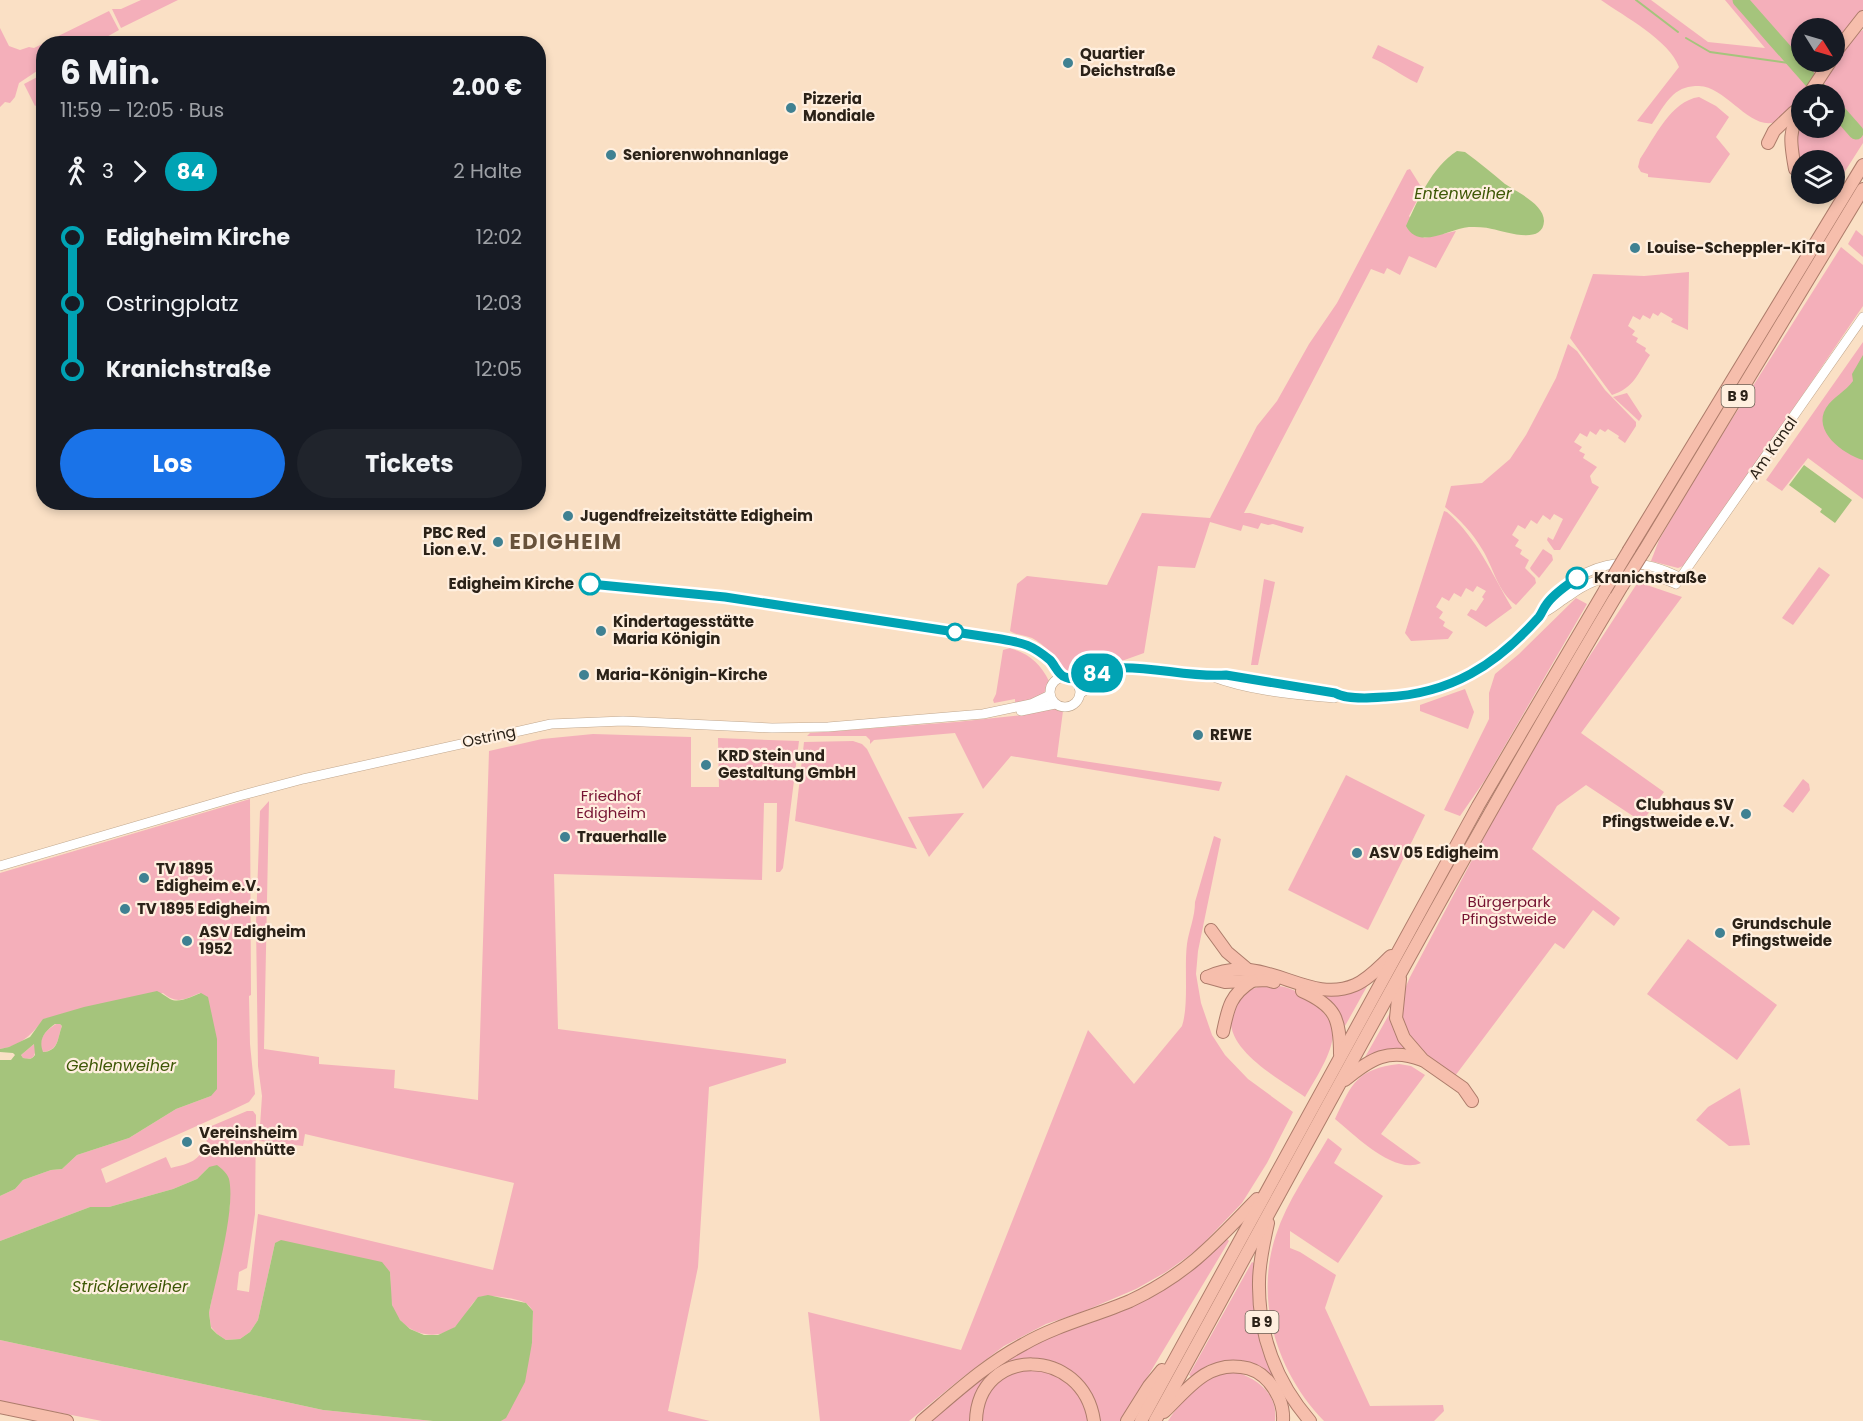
<!DOCTYPE html>
<html lang="de">
<head>
<meta charset="utf-8">
<style>
	body { margin:0; font-family:Poppins,sans-serif; background:#20242c; color:#f1f3f6; height:100vh; display:flex; flex-direction:column; font-size:22px; white-space:nowrap }
	* { box-sizing:border-box; margin:0 }
	p { font-size:20px; color:#9ea1a6 }
	.icon { flex:none; width:33px; height:33px; fill:none; stroke:currentColor; stroke-width:2; stroke-linecap:round; stroke-linejoin:round }
	.map { position:relative; flex:1; overflow:hidden }
	.panel { position:absolute; left:36px; top:36px; width:510px; height:474px; display:flex; flex-direction:column; background:#171b24; border-radius:24px; box-shadow:0 3px 9px #0003 }
	.panel>* { flex:none }
	.badge { padding:0 12px; border-radius:20px; font-size:21px; line-height:39px }
	.needle { width:39px; rotate:127deg }
	.fabs { position:absolute; left:1791px; top:18px; display:grid; gap:12px }
	.fabs a { display:grid; place-items:center; width:54px; height:54px; border-radius:50%; background:#171b24; box-shadow:0 3px 9px #0003; font-size:30px }
	.map>.badge { position:absolute; translate:-50% -50%; box-shadow:0 0 0 3px #fff }
	.legs { display:flex; align-items:center; gap:9px; height:66px; padding:0 24px; font-size:20px }
	.legs p { margin-inline-start:auto }
	.summary { display:flex; align-items:center; justify-content:space-between; height:102px; padding:0 24px }
	h1 { font-size:33px; font-weight:700; line-height:45px }
	.primary-button { display:flex; gap:12px; margin-top:auto; padding:12px 24px }
	.primary-button a { flex:1; height:69px; border-radius:36px; background:#1a73e8; color:#fff; font-size:24px; font-weight:700; line-height:69px; text-align:center }
	.primary-button a+a { background:#20242c; color:#f1f3f6 }
	ul { padding:0 24px; list-style:none }
	li { display:flex; align-items:center; gap:21px; height:66px; font-size:22px }
	li i { display:grid; place-items:center; width:9px; height:100%; margin:0 8px; background:currentColor }
	li i::after { content:''; width:15px; height:15px; margin:-8px; border:4px solid; border-radius:50%; background:#171b24 }
	li p { margin-inline-start:auto }
	li:first-child i { background:linear-gradient(#0000 50%,currentColor 0) }
	li:last-child i { background:linear-gradient(currentColor 50%,#0000 0) }
	.map>svg:first-child { display:block }
	.green { fill:#f4afba }
	.water { fill:#a5c47c; fill-rule:evenodd }
	.lines { fill:none; stroke-linecap:round; stroke-linejoin:round }
	.stream { stroke:#a5c47c; stroke-width:2 }
	.river { stroke:#a5c47c; stroke-width:15 }
	.tertiary-casing { stroke:#c0a78e; stroke-width:10 }
	.trunk-casing { stroke:#ad7c6b; stroke-width:14 }
	.tertiary { stroke:#fff; stroke-width:9 }
	.trunk { stroke:#f6beac; stroke-width:12 }
	.trunk-bridge-casing { stroke:#ad7c6b; stroke-width:14; stroke-linecap:butt }
	.trunk-bridge { stroke:#f6beac; stroke-width:12 }
	.line-1-casing { stroke:#fff; stroke-width:14 }
	.line-1 { stroke:#00a3b4; stroke-width:9 }
	.poi-dot { fill:#3f8192; stroke:#ffefdf; stroke-width:2 }
	.stop-1-dot { fill:#fff; stroke:#00a3b4; stroke-width:3 }
	.labels { text-anchor:middle; stroke-width:4.5; stroke-linejoin:round; paint-order:stroke }
	.shield { fill:#ffefdf; stroke:#6b6054; stroke-width:1.5 }
	.shield-label { font-size:14px; font-weight:bold; fill:#2b2218 }
	.poi-label { font-size:15px; font-weight:bold; fill:#2b2218; stroke:#ffefdf; text-anchor:start }
	.street-label { font-size:15px; fill:#2b2218; stroke:#ffefdf }
	.stop-label { font-size:15px; font-weight:bold; fill:#2b2218; stroke:#ffefdf; text-anchor:start }
	.park-label { font-size:15px; fill:#771433; stroke:#ffefdf }
	.water-label { font-size:16px; font-style:italic; fill:#3d5705; stroke:#ffefdf }
	.district-label { font-size:21px; font-weight:bold; letter-spacing:1.5px; fill:#68523b; stroke:#ffefdf }
</style>
</head>
<body>
<div class="map">
<svg width="1863" height="1421" viewBox="0 0 1863 1421">
	<rect width="100%" height="100%" fill="#fae0c5"/>
	<!-- green -->
	<g class="green">
		<path d="M141,0H178L121,28L112,9H121Z"/>
		<path d="M1601,0H1651L1708,42L1765,48L1725,0H1863V12L1847,27L1835,46L1834,28H1802V62H1824C1817,73 1808,85 1801,95C1796,104 1792,113 1782,119C1753,138 1729,87 1699,86C1688,86 1681,88 1673,95C1665,102 1658,115 1652,124L1637,121L1679,67C1669,40 1625,17 1601,0Z"/>
		<path d="M109,11L119,30L96,43L44,44L43,67L19,83L15,97L10,103L5,102L0,107V28L9,46L20,50L29,47L34,48Z"/>
		<path d="M1863,30V143L1835,187L1834,160H1802L1801,162L1794,148L1801,115L1802,128H1834V94H1815C1826,77 1845,38 1863,30Z"/>
		<path d="M1378,45L1424,67L1417,83C1400,75 1389,65 1372,58Z"/>
		<path d="M43,74V101L35,106L24,84Z"/>
		<path d="M1699,97L1716,106L1729,117L1716,137L1730,154L1710,183L1648,177V174L1641,172L1638,167L1640,159C1655,137 1671,101 1699,97Z"/>
		<path d="M1410,169L1420,185L1424,187L1409,216L1424,238L1456,231L1436,268L1409,256L1400,275L1387,268L1384,274L1371,269L1244,513H1250L1304,527L1302,533L1273,524L1268,525L1261,523L1258,529L1243,525L1241,531L1210,522L1195,568L1158,566L1144,653L1077,677L1065,674L1060,670C1059,658 1043,644 1032,638C1025,635 1016,635 1010,631L1017,584L1027,576L1107,585L1142,513L1210,518L1257,426L1277,401L1309,344L1337,303L1407,170Z"/>
		<path d="M1856,230L1863,236V257L1848,244Z"/>
		<path d="M1841,247L1863,265V306L1688,564L1678,568L1651,561L1659,540L1701,468Z"/>
		<path d="M1689,272L1688,330L1671,322L1673,319L1661,312L1658,316L1653,313L1650,319L1643,315L1640,320L1633,316L1628,326L1635,331L1632,335L1638,338L1636,342L1646,348L1645,351L1650,355C1638,373 1634,388 1612,395L1570,338L1593,274L1644,276Z"/>
		<path d="M1863,342V499L1808,458L1782,491L1766,480Z"/>
		<path d="M1568,344L1577,351L1605,390L1636,422V426L1625,443L1618,438L1619,436L1608,429L1605,432L1600,429L1596,435L1590,431L1587,437L1580,433L1574,442L1582,447L1579,451L1585,454L1583,458L1597,467L1590,476L1592,483L1599,487L1560,550H1554L1547,540L1548,537L1553,540L1563,519L1554,514L1550,520L1543,515L1537,524L1531,520L1525,529L1518,525L1512,535L1519,540L1515,546L1522,550L1520,554L1529,560L1525,568L1535,578L1536,583L1516,605C1498,593 1493,566 1482,549C1472,532 1459,519 1445,507L1451,486L1482,483L1510,459L1526,435L1556,378Z"/>
		<path d="M1627,393L1642,416L1639,421L1613,397Z"/>
		<path d="M1444,511L1447,512C1477,538 1492,574 1512,608L1486,627L1467,615L1471,609L1476,611L1484,599L1482,597L1486,591L1477,586L1473,592L1466,588L1461,597L1454,593L1449,601L1442,597L1436,607L1443,612L1439,618L1445,622L1443,626L1453,632L1448,639L1411,641L1405,633Z"/>
		<path d="M1543,549L1552,555L1553,560L1539,578L1531,570L1530,568Z"/>
		<path d="M1819,567L1830,575L1793,625L1782,618Z"/>
		<path d="M1264,579L1275,582L1258,665H1251Z"/>
		<path d="M1638,582L1682,597L1581,733L1664,792L1642,822L1586,785L1557,806L1532,849L1620,918L1614,926L1593,910L1564,949L1555,943L1455,1076C1437,1064 1412,1048 1402,1028C1395,1014 1404,990 1410,977L1506,796L1553,712Z"/>
		<path d="M1576,598L1587,604L1485,780L1460,816L1444,810L1489,719V693L1495,674L1519,654Z"/>
		<path d="M1010,648C1029,654 1040,663 1049,681L1043,696L1015,705V699L994,703L993,700L996,694L1003,650Z"/>
		<path d="M1465,689L1474,712L1468,729L1420,711V705Z"/>
		<path d="M1052,708L1063,711L1057,757L1222,782L1219,791L1011,756L983,789L955,733L874,740L870,744V740L866,736H807L810,733L956,722L1023,715Z"/>
		<path d="M593,734L691,737V787H719L718,738L799,741L783,868L780,872H776L777,803H764L762,880L554,874L558,1029L786,1059V1063L709,1087L698,1267L668,1411L710,1421H501L506,1417L532,1343L533,1311C531,1309 530,1306 527,1304C521,1299 485,1293 478,1298C469,1305 465,1319 455,1327C433,1344 399,1331 392,1305C389,1295 391,1282 390,1272L275,1243L258,1320L250,1332L240,1339L226,1340L217,1334L211,1327L209,1313L230,1205L209,1167L197,1179L173,1189L109,1207H90L0,1241V1196L15,1189L23,1180L51,1170L62,1169L77,1155L129,1138L176,1109L211,1096L200,993C185,999 177,1005 163,993L44,1019C32,1034 21,1046 0,1049V873L250,799L251,995L249,996L250,1044L255,1094L249,1102L228,1112L101,1169L106,1183L166,1157L171,1168C191,1163 198,1162 207,1142L202,1130L247,1111H253L256,1115L255,1214L247,1268L239,1272L237,1290L249,1292L258,1214L493,1270L514,1183L305,1134L303,1146L259,1141L262,1096L258,1066L256,924L260,811L269,801L264,1049L319,1057V1064L395,1070L394,1088L478,1100L489,751L542,739Z"/>
		<path d="M853,741L862,744L867,749L917,849L795,821L804,742Z"/>
		<path d="M1346,775L1425,815L1368,930L1288,890Z"/>
		<path d="M1803,779L1809,784L1810,790L1793,813L1783,806Z"/>
		<path d="M964,813L929,857L908,817Z"/>
		<path d="M1214,836L1221,839L1198,951L1196,974L1201,1003L1212,1035L1225,1055L1248,1079L1293,1112L1267,1163L1242,1203L1197,1250L1166,1272L1136,1289L1082,1312L1046,1324L1004,1346L963,1377L909,1421H820L808,1312L961,1350L1088,1030L1134,1084L1182,1026C1189,1005 1184,968 1187,944C1189,930 1195,917 1195,902Z"/>
		<path d="M1688,939L1777,1005L1737,1060L1647,994Z"/>
		<path d="M1370,981L1345,1026L1339,1013L1321,995H1341Z"/>
		<path d="M1265,985C1272,986 1281,985 1288,988C1306,994 1330,1012 1333,1032C1334,1051 1314,1081 1305,1097C1280,1079 1218,1047 1233,1009C1240,994 1249,989 1265,985Z"/>
		<path d="M1391,1011L1395,1033L1407,1052L1364,1059Z"/>
		<path d="M56,1024H60L62,1026C57,1039 59,1051 42,1052C38,1038 45,1031 56,1024Z"/>
		<path d="M34,1044L36,1045C35,1056 34,1061 23,1058L21,1055Z"/>
		<path d="M1399,1064L1411,1066L1425,1075L1381,1134L1421,1163C1394,1175 1356,1136 1335,1119C1352,1083 1357,1069 1399,1064Z"/>
		<path d="M1740,1088L1750,1145L1729,1146L1696,1120L1708,1107Z"/>
		<path d="M1328,1138L1342,1149L1334,1163L1383,1196L1338,1263L1290,1231V1248L1300,1252L1336,1275L1325,1308L1370,1406L1443,1405L1444,1411L1434,1421H1324C1277,1373 1254,1300 1276,1235C1287,1201 1310,1169 1328,1138Z"/>
		<path d="M1227,1239L1229,1241L1121,1421H930L1006,1359L1038,1341L1147,1299L1181,1278Z"/>
		<path d="M1252,1262L1256,1264C1250,1306 1256,1349 1279,1386L1254,1365L1242,1361H1227L1208,1365L1192,1377L1189,1375Z"/>
		<path d="M0,1340L323,1410L433,1421H102L0,1401Z"/>
		<path d="M1235,1371C1258,1380 1278,1393 1275,1421H1168C1183,1397 1206,1374 1235,1371Z"/>
	</g>
	<!-- water -->
	<g class="water">
		<path d="M1457,151L1465,152C1479,162 1492,173 1505,184C1517,192 1544,204 1544,221C1543,246 1504,231 1492,229C1485,227 1476,227 1469,227C1450,228 1419,251 1406,226C1418,200 1431,168 1457,151Z"/>
		<path d="M1863,355V460C1843,454 1812,431 1826,408C1833,397 1846,391 1853,381L1852,374Z"/>
		<path d="M1804,465L1852,500L1835,523L1820,512L1822,509L1789,485Z"/>
		<path d="M157,991C162,993 165,996 170,999C179,1004 192,996 201,993L208,997L217,1039V1089L211,1096L176,1109L129,1138L77,1155L62,1169L51,1170L23,1180L15,1189L0,1196V1060H11L15,1055L13,1053L0,1052V1049L9,1047L30,1037L43,1019L84,1007ZM55,1024H60L62,1026C57,1039 59,1051 43,1052C38,1039 45,1031 55,1024ZM34,1044L35,1055C32,1060 28,1059 23,1058L21,1055Z"/>
		<path d="M217,1165C222,1169 227,1173 229,1179C236,1209 215,1281 209,1313L211,1328L217,1334L226,1340L240,1339L250,1332L258,1320L275,1243L281,1240L382,1262L390,1272L392,1305L400,1320L410,1329L424,1335H438L455,1327L478,1297L488,1295L526,1303L533,1311L532,1343L525,1382L506,1418L501,1421H433L323,1410L0,1340V1241L90,1207H109L173,1189L197,1179L209,1167Z"/>
	</g>
	<g class="lines">
		<!-- stream -->
		<g class="stream">
			<path d="M1636,0L1678,32"/>
			<path d="M1686,38L1710,52L1796,64"/>
		</g>
		<!-- river -->
		<g class="river">
			<path d="M1740,0L1823,94"/>
			<path d="M1834,107L1856,132"/>
		</g>
		<!-- tertiary casing -->
		<g class="tertiary-casing">
			<g id="tertiary">
				<path d="M1541,614C1552,609 1559,602 1569,596C1601,572 1641,567 1676,584L1863,317"/>
				<path d="M1211,676C1250,691 1293,694 1334,698L1340,696C1388,698 1435,697 1478,671C1500,657 1522,637 1539,616C1543,612 1545,606 1549,601C1588,560 1631,552 1681,578"/>
				<circle cx="1065" cy="692" r="15"/>
				<path d="M1075,680C1086,677 1099,670 1110,668C1149,662 1188,678 1226,675L1330,692"/>
				<path d="M1081,693L1119,669"/>
				<path d="M1021,711L1055,704"/>
				<path d="M0,866L239,796L303,779L551,724L623,721L772,728L828,727L983,714L1031,704L1050,695"/>
			</g>
		</g>
		<!-- trunk casing -->
		<g class="trunk-casing">
			<g id="trunk">
				<path d="M1834,54L1863,17"/>
				<path d="M1809,94L1830,62"/>
				<path d="M1768,143L1774,131L1794,112"/>
				<path d="M1795,169C1790,141 1788,132 1802,106"/>
				<path d="M1629,550L1863,165"/>
				<path d="M1644,551L1863,189"/>
				<path d="M1211,930L1227,952L1246,968"/>
				<path d="M1207,977C1265,950 1306,1006 1355,985C1369,979 1380,966 1391,956"/>
				<path d="M1207,977L1225,982L1267,980L1274,982"/>
				<path d="M1400,979L1396,1018L1404,1038L1423,1060L1463,1088L1472,1101"/>
				<path d="M1302,991C1336,1006 1340,1019 1340,1054"/>
				<path d="M1223,1032C1228,1008 1230,995 1252,981"/>
				<path d="M1345,1080C1370,1059 1389,1047 1422,1060"/>
				<path d="M1268,1223C1264,1242 1259,1262 1259,1282C1258,1334 1276,1382 1310,1421"/>
				<path d="M0,1407L67,1421"/>
				<path d="M1164,1412C1187,1390 1206,1362 1241,1367C1253,1368 1262,1374 1269,1382C1279,1394 1284,1406 1283,1421"/>
				<path d="M922,1421C954,1394 986,1364 1024,1344C1057,1325 1095,1316 1130,1301C1186,1275 1215,1243 1257,1199"/>
				<path d="M976,1421C978,1345 1083,1346 1094,1421"/>
				<path d="M1127,1421L1149,1386L1162,1370"/>
				<path d="M1141,1421L1478,806L1605,590"/>
				<path d="M1155,1421C1309,1142 1458,860 1622,586"/>
			</g>
		</g>
		<!-- tertiary -->
		<use href="#tertiary" class="tertiary"/>
		<!-- trunk -->
		<use href="#trunk" class="trunk"/>
		<!-- trunk-bridge casing -->
		<g class="trunk-bridge-casing">
			<g id="trunk-bridge">
				<path d="M1622,586L1644,551"/>
				<path d="M1605,590L1629,550"/>
			</g>
		</g>
		<!-- trunk-bridge -->
		<use href="#trunk-bridge" class="trunk-bridge"/>
	</g>
	<g class="lines">
		<!-- line-1 casing -->
		<g class="line-1-casing">
			<path id="line-1" d="M590,584L725,597L1001,639C1024,643 1032,645 1050,660C1055,665 1058,675 1065,677C1082,684 1095,669 1113,668C1151,665 1188,678 1226,675L1335,693C1347,700 1371,698 1385,697C1451,694 1496,665 1539,617C1542,613 1543,609 1546,605C1553,594 1567,585 1577,578"/>
		</g>
		<!-- line-1 -->
		<use href="#line-1" class="line-1"/>
	</g>
	<!-- markers -->
	<g class="poi-dot">
		<circle cx="1068" cy="63" r="6"/>
		<circle cx="791" cy="108" r="6"/>
		<circle cx="611" cy="155" r="6"/>
		<circle cx="1635" cy="248" r="6"/>
		<circle cx="568" cy="516" r="6"/>
		<circle cx="498" cy="542" r="6"/>
		<circle cx="601" cy="631" r="6"/>
		<circle cx="584" cy="675" r="6"/>
		<circle cx="1198" cy="735" r="6"/>
		<circle cx="706" cy="765" r="6"/>
		<circle cx="1746" cy="814" r="6"/>
		<circle cx="565" cy="837" r="6"/>
		<circle cx="1357" cy="853" r="6"/>
		<circle cx="144" cy="878" r="6"/>
		<circle cx="125" cy="909" r="6"/>
		<circle cx="1720" cy="933" r="6"/>
		<circle cx="187" cy="941" r="6"/>
		<circle cx="187" cy="1142" r="6"/>
	</g>
	<g class="stop-1-dot">
		<circle cx="1577" cy="578" r="10"/>
		<circle cx="590" cy="584" r="10"/>
		<circle cx="955" cy="632" r="8"/>
	</g>
	<g class="labels">
		<!-- shield labels -->
		<g class="shield">
			<rect x="1721.5" y="385" width="33" height="22" rx="4.5"/>
			<rect x="1245.5" y="1311" width="33" height="22" rx="4.5"/>
		</g>
		<g class="shield-label">
			<text x="1738" y="401">B 9</text>
			<text x="1262" y="1327">B 9</text>
		</g>
		<!-- poi labels -->
		<g class="poi-label">
			<text x="1080" y="59">Quartier<tspan x="1080" dy="17">Deichstraße</tspan></text>
			<text x="803" y="104">Pizzeria<tspan x="803" dy="17">Mondiale</tspan></text>
			<text x="623" y="160">Seniorenwohnanlage</text>
			<text x="1647" y="253">Louise-Scheppler-KiTa</text>
			<text x="580" y="521">Jugendfreizeitstätte Edigheim</text>
			<text x="486" y="538" text-anchor="end">PBC Red<tspan x="486" dy="17">Lion e.V.</tspan></text>
			<text x="613" y="627">Kindertagesstätte<tspan x="613" dy="17">Maria Königin</tspan></text>
			<text x="596" y="680">Maria-Königin-Kirche</text>
			<text x="1210" y="740">REWE</text>
			<text x="718" y="761">KRD Stein und<tspan x="718" dy="17">Gestaltung GmbH</tspan></text>
			<text x="1734" y="810" text-anchor="end">Clubhaus SV<tspan x="1734" dy="17">Pfingstweide e.V.</tspan></text>
			<text x="577" y="842">Trauerhalle</text>
			<text x="1369" y="858">ASV 05 Edigheim</text>
			<text x="156" y="874">TV 1895<tspan x="156" dy="17">Edigheim e.V.</tspan></text>
			<text x="137" y="914">TV 1895 Edigheim</text>
			<text x="1732" y="929">Grundschule<tspan x="1732" dy="17">Pfingstweide</tspan></text>
			<text x="199" y="937">ASV Edigheim<tspan x="199" dy="17">1952</tspan></text>
			<text x="199" y="1138">Vereinsheim<tspan x="199" dy="17">Gehlenhütte</tspan></text>
		</g>
		<!-- street labels -->
		<g class="street-label">
			<text transform="translate(1773 448) rotate(-55)" y="5">Am Kanal</text>
			<text transform="translate(489 737) rotate(-12)" y="5">Ostring</text>
		</g>
		<!-- stop labels -->
		<g class="stop-label">
			<text x="1594" y="583">Kranichstraße</text>
			<text x="574" y="589" text-anchor="end">Edigheim Kirche</text>
		</g>
		<!-- park labels -->
		<g class="park-label">
			<text x="611" y="801">Friedhof<tspan x="611" dy="17">Edigheim</tspan></text>
			<text x="1509" y="907">Bürgerpark<tspan x="1509" dy="17">Pfingstweide</tspan></text>
		</g>
		<!-- water labels -->
		<g class="water-label">
			<text x="1463" y="199">Entenweiher</text>
			<text x="121" y="1071">Gehlenweiher</text>
			<text x="130" y="1292">Stricklerweiher</text>
		</g>
		<!-- district labels -->
		<g class="district-label">
			<text x="566" y="549">EDIGHEIM</text>
		</g>
	</g>
</svg>
<div class="fabs">
<a><svg class="needle" viewBox="-14 -14 28 28"><path d="M0-13l5 13h-10z" fill="#e53935"/><path d="M0 13l5-13h-10z" fill="#9ea1a6"/></svg></a>
<a><svg class="icon" aria-label="locate" viewBox="0 0 24 24"><circle cx="12" cy="12" r="6"/><path d="M12 2v4M12 18v4M2 12h4M18 12h4"/></svg></a>
<a><svg class="icon" aria-label="layers" viewBox="0 0 24 24"><path d="M12 4l9 5-9 5-9-5zM3 14l9 5 9-5"/></svg></a>
</div>
<b class="badge" style="left:1097px;top:673px;background:#00a3b4;color:#fff">84</b>
<section class="panel">
<div class="summary"><div><h1>6 Min.</h1><p>11:59 – 12:05 · Bus</p></div><b>2.00 €</b></div>
<div class="legs"><svg class="icon" aria-label="walk" viewBox="0 0 24 24"><circle cx="13" cy="4" r="2"/><path d="M13 8l-2 6 4 7M11 14l-3 7M7 12l3-4h3l4 4"/></svg>3<svg class="icon" aria-label="forward" viewBox="0 0 24 24"><path d="M9 5l7 7-7 7"/></svg><b class="badge" style="background:#00a3b4;color:#fff">84</b><p>2 Halte</p></div>
<ul>
<li><i style="color:#00a3b4"></i><b>Edigheim Kirche</b><p>12:02</p></li>
<li><i style="color:#00a3b4"></i><span>Ostringplatz</span><p>12:03</p></li>
<li><i style="color:#00a3b4"></i><b>Kranichstraße</b><p>12:05</p></li>
</ul>
<div class="primary-button"><a>Los</a><a>Tickets</a></div>
</section>
</div>
</body>
</html>
